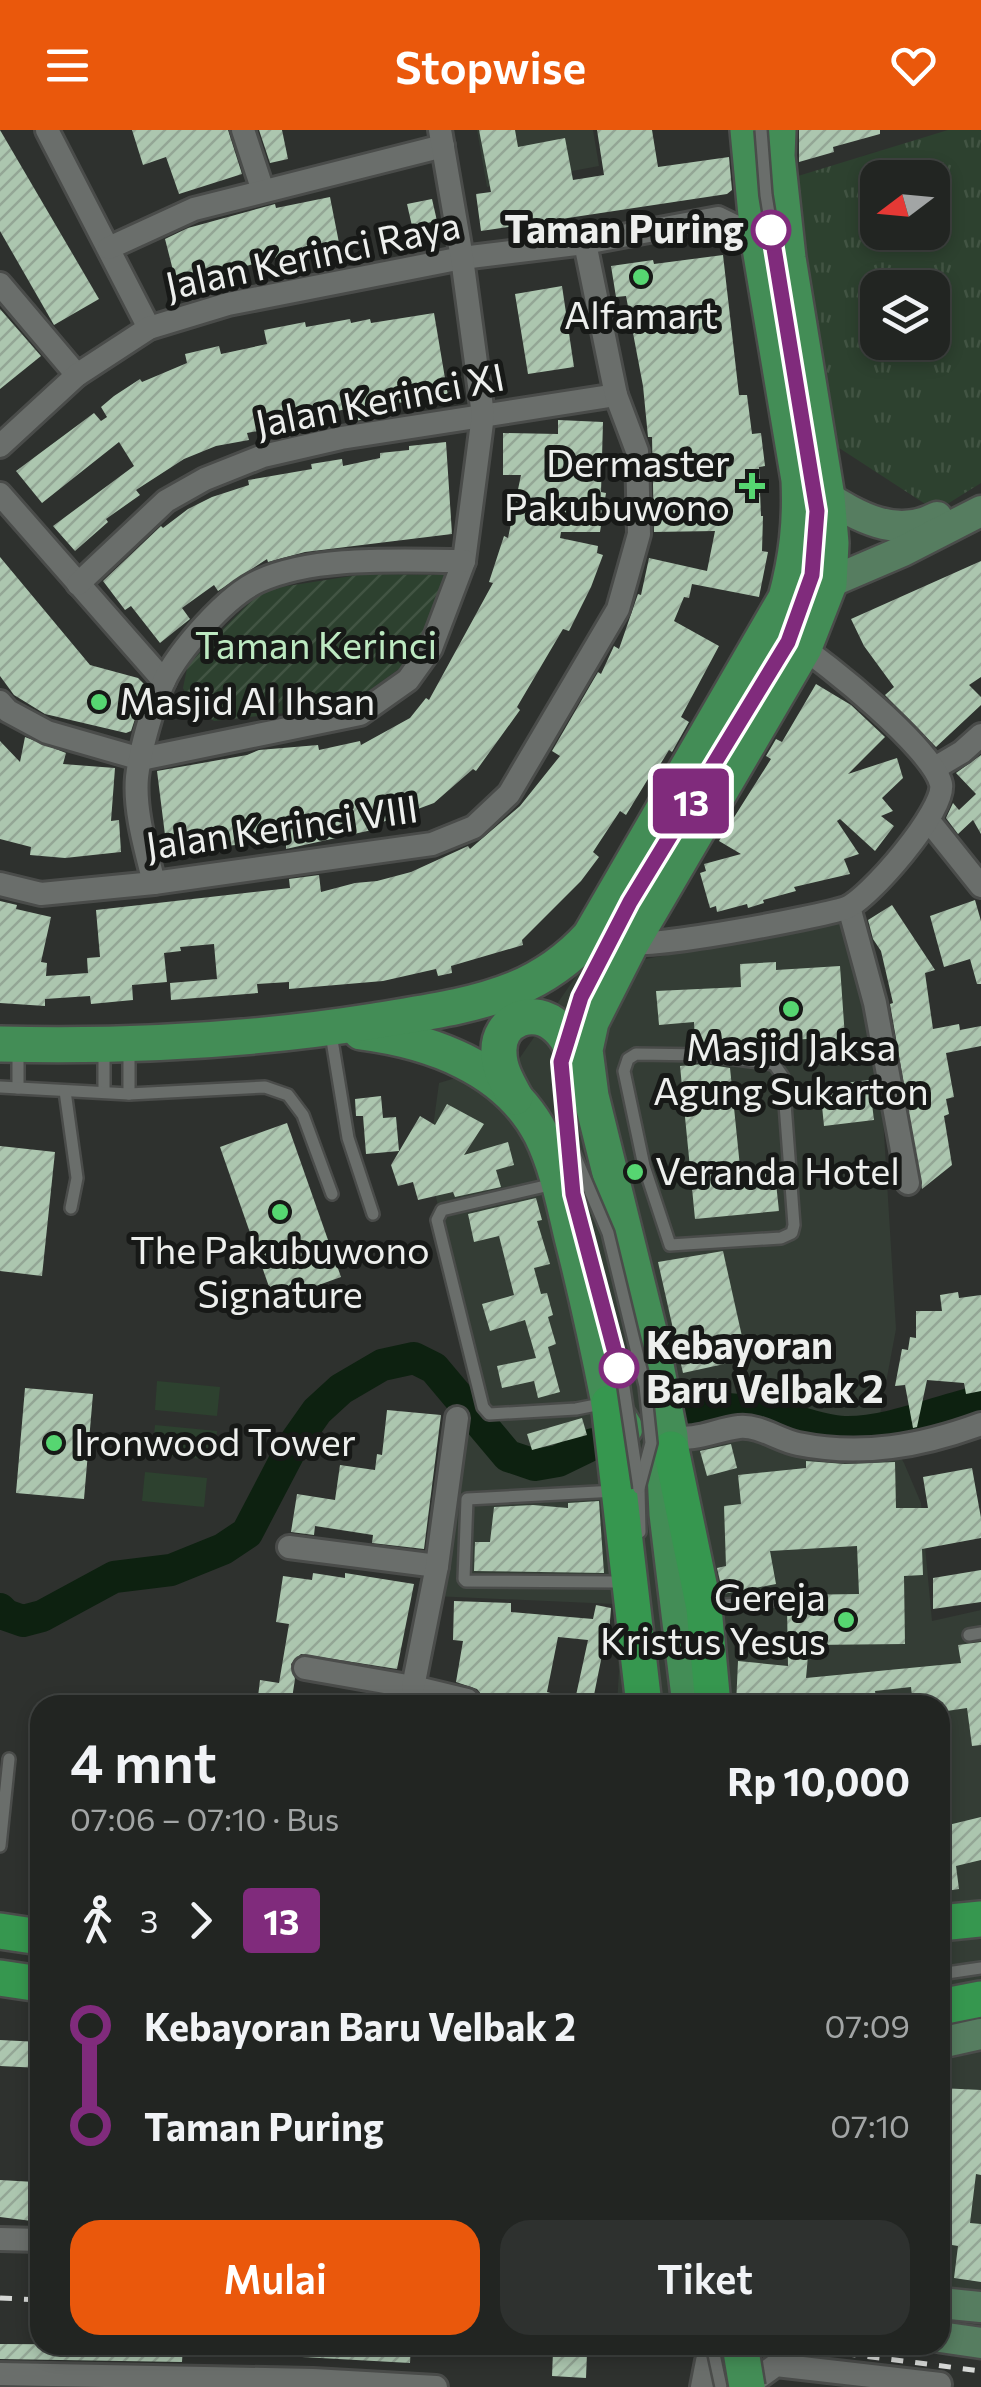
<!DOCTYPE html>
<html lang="id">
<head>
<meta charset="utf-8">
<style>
	body { margin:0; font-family:Commissioner,sans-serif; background:#2e312f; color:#f1f3f6; height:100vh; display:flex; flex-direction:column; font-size:38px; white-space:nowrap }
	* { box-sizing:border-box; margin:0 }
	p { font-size:32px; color:#a2a5a5 }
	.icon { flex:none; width:55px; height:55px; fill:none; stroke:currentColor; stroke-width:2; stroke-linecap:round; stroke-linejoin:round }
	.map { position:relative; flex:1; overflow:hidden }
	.side { position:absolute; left:30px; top:1565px; width:920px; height:660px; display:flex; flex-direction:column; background:#222522; border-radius:30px; box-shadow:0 5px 15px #0003,0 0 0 2px #3f4240 }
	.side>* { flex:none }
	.badge { padding:0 20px; border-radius:8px; font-size:35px; line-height:65px }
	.needle { width:65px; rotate:254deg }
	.controls { position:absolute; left:860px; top:30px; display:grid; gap:20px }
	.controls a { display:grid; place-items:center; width:90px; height:90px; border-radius:20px; background:#222522; box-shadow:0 5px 15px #0003,0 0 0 2px #3f4240; font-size:50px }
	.map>.badge { position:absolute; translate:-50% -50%; box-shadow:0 0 0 5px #fff }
	.legs { display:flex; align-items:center; gap:15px; height:110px; padding:0 40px; font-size:32px }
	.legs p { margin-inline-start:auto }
	.summary { display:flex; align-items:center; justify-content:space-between; height:170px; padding:0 40px }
	h1 { font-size:55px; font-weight:600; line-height:75px }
	.primary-button { display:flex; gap:20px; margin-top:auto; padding:20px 40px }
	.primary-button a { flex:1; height:115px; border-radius:30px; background:#ea580c; color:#fff; font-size:40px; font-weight:600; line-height:115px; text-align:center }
	.primary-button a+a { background:#2e312f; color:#f1f3f6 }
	ul { padding:0 40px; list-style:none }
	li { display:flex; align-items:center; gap:35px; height:100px; font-size:38px }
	li i { display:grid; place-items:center; width:15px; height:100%; margin:0 12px; background:currentColor }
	li i::after { content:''; width:25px; height:25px; margin:-12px; border:8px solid; border-radius:50%; background:#222522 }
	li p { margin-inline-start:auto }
	li:first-child i { background:linear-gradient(#0000 50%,currentColor 0) }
	li:last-child i { background:linear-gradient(currentColor 50%,#0000 0) }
	header { display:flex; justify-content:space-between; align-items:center; height:130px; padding:0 40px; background:#ea580c; color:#fff; font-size:45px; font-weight:600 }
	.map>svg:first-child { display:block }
	.built { fill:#343d35 }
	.grass { fill:url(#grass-tufts); fill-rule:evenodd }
	.garden { fill:url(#garden-furrows) }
	.pitch { fill:#2d412f }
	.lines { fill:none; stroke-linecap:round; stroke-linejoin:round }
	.river { stroke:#0d2110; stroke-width:32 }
	.building { fill:url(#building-hatch); fill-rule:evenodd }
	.service-casing { stroke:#4a4c4a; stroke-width:16 }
	.minor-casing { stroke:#4a4c4a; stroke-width:28 }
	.secondary-casing { stroke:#4a4c4a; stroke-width:35 }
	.primary-casing { stroke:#4a4c4a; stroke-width:40 }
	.trunk-casing { stroke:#4a4c4a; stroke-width:40 }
	.service { stroke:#6a6e6b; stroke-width:11 }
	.minor { stroke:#6a6e6b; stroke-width:22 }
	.secondary { stroke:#567d60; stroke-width:30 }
	.primary { stroke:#438d56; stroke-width:35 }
	.trunk { stroke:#36974f; stroke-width:35 }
	.rail { stroke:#d6d8d6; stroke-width:5; stroke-dasharray:12 12; stroke-linecap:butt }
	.service-bridge-casing { stroke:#4a4c4a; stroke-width:16; stroke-linecap:butt }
	.primary-bridge-casing { stroke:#4a4c4a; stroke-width:40; stroke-linecap:butt }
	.service-bridge { stroke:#6a6e6b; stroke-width:11 }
	.primary-bridge { stroke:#438d56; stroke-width:35 }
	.line-1-casing { stroke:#fff; stroke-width:22 }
	.line-1 { stroke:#802b7c; stroke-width:15 }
	.stop-1-dot { fill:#fff; stroke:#802b7c; stroke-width:5 }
	.poi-dot { fill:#56d671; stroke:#171917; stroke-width:4 }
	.labels { text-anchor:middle; stroke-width:10; stroke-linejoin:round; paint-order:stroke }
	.stop-label { font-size:38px; font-weight:bold; fill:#edefed; stroke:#171917; text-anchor:end }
	.street-label { font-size:38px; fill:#edefed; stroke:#171917 }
	.poi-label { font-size:38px; fill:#edefed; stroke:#171917 }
	.park-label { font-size:38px; fill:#bde9c1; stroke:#171917 }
</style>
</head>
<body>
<header><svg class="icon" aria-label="menu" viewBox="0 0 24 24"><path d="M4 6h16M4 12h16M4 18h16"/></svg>Stopwise<svg class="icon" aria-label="heart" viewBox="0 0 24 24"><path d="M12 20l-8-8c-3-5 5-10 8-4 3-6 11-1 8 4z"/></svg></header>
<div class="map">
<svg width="981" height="2257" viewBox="0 0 981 2257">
	<defs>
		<pattern id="grass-tufts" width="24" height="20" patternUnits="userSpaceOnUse" patternTransform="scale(2.5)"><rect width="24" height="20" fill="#2d412f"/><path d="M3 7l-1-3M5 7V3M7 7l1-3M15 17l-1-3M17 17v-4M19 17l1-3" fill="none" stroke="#425443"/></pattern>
		<pattern id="garden-furrows" width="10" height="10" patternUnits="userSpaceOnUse" patternTransform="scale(2.5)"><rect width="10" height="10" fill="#2d412f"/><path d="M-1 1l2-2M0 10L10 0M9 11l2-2" fill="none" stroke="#425443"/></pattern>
		<pattern id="building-hatch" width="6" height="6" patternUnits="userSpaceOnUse" patternTransform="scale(2.5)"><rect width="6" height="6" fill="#acc6af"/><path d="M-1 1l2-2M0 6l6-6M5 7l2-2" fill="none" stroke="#93a695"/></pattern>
	</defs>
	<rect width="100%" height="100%" fill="#2e312e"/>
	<!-- built -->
	<g class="built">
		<path d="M477,0H593L599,36L487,57Z"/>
		<path d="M846,790L883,987L896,1199L879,1290L904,1333L921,1373L932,1491L981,1480V2210L940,2202V1575H617L619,1541L614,1474L433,1466L447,1298L489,1287L428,1034L439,953L519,929L579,842Z"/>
	</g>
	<!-- grass -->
	<path class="grass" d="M948,0H981V353L936,381L833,314L785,50ZM878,48H932V102H878ZM878,158H932V212H878Z"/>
	<!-- garden -->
	<path class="garden" d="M364,444L445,445L425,520L348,576L214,591L192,575L183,558L188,534L262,460Z"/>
	<!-- pitch -->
	<g class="pitch">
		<path d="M157,1251L220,1257L217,1286L155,1280Z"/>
		<path d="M155,1295L217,1301L214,1330L152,1324Z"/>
		<path d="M145,1342L207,1348L204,1377L142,1371Z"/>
	</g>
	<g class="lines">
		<!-- river -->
		<g class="river">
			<path d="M692,1281C726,1276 758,1281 792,1290C808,1295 827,1302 845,1302C889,1303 937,1281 981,1271"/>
			<path d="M0,1479L6,1485L23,1491L42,1486L114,1447L171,1440L223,1419L247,1403L293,1315L317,1281L341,1259L382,1235L414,1228L434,1238L508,1326L535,1335L558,1331L593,1314"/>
		</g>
	</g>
	<!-- building -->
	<g class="building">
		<path d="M0,0L99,169L54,195L0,101Z"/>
		<path d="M132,0H228L242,44L179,64L166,27L143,35Z"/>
		<path d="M259,0H282L288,29L270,33Z"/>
		<path d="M479,0H515L518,17L565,8L573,50L604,45L597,0H652L658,37L729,27L732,60L727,64L481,101L476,64L491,62Z"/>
		<path d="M799,0H880V4L833,17L834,22L799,32Z"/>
		<path d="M330,67L340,118L303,126L302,120L177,156L165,109L188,98L275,74L276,78Z"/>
		<path d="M432,69L437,91L412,96L407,74Z"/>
		<path d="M723,125L739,265H747L752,304L761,303L765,336L759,337L761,386H763L762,421L768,422L759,467L692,454L689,468L684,467L674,491L719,516L681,587L689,592L672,622L669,620L650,651L648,649L626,685L620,681L593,722L599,727L581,751L522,810L523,815L451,836L452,843L438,846L436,839L383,851L289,859V852L257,854L258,863L171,870L170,853L217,849L214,814L180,817L181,821L164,823L167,852L132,855L133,870L91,874L90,866L45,869V876L0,873V771L17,775L16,779L51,787L41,832L47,833L46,846L88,843L87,828L100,827L96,780L290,758L289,749L319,745L321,762L355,753L377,751L411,742L468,716L470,719L520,676L560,626L552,621L598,542L601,544L614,516L619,519L638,464L641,465L649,428L707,441L715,401L654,402L652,307H648L643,256L626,166L616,167L611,136L653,130L654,134Z"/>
		<path d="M562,156L574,237L528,244L515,164Z"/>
		<path d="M0,179L41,226L0,259Z"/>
		<path d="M434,183L448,266L398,273V278L376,281L377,287L349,292L347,279L295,289L296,294L247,303L249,310L216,316L184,329L136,360L140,365L106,389L108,392L75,421L53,396L134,336L119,312L42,373L16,341L94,283L101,291L107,287L101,277L114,266L140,249L142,252L187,233L185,224L219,216L221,224L267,214L264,200L305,192L306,197L350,189L351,193L370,189L371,193Z"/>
		<path d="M558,290L603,292L601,362L606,363L600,402H561L560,408L598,416L597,423L603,425L591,457L569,501L563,499L517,577L520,580L476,641L473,639L434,673L380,693L381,698L286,719V714L259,716L258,713L167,721L157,641L247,625L259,620L318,615L319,620L360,611L361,615L410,588L426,568L429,570L493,453L489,452L504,406L508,408L521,345H503V303L558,304Z"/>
		<path d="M446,312L452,404L305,422L268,432L267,429L218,461L214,455L182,478L190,489L160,513L131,476L125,480L103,451L161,396L163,398L188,379L212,367L249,355L248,350L312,339L311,334L342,329L343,336L380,328V323L409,320V316Z"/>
		<path d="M0,427L90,535L138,548L146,556L131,601L126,603L45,584L14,565L0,546Z"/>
		<path d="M981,431V547L969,555L981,567V575L936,617L885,565L894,557L864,516L851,489Z"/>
		<path d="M816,554L851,575L885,607L848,644L897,628L903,648L882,668L893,681L881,686L894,696L875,721L840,689L837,691L859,724L844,729L850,744L794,757L796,761L763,770L764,773L748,778L747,774L717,782L716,776L710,778L700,743L706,741L704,734L741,724L719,711L771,629L766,626L776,609L782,612Z"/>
		<path d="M25,607L66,623L63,634L115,638L111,691L119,690L121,722L65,728L30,725L31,717L0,709V611L20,632Z"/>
		<path d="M981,625V704L973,690L958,704L946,688L953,673L959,680L976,664L956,643Z"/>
		<path d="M975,770L981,791V854H977L970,829L944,837L930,786Z"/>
		<path d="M892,775L935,840L925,843L933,899L959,894L960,900L981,896V916L946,923L954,967L946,969L949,984L944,986L952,1035L922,1059L890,874L893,873L881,821L873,809L868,790Z"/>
		<path d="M776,832V840L840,836L846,922L808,925L807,909L727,913L728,918L695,915L694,892L659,895L656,861L741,857L740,834Z"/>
		<path d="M704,934L730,938L740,1037L774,1034L779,1081L695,1089L680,936Z"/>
		<path d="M869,950L874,990L824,996L820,956Z"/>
		<path d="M381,966L383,988L396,987L399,1021L366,1024L363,986H356L355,969Z"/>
		<path d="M447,974L484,994L464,1025L508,1012L514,1035L496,1040L501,1057L455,1067L453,1062L418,1070L413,1052L398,1056L391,1035L420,986L435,995Z"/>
		<path d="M287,993L341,1147L274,1171L220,1017Z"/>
		<path d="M0,1016L55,1022L42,1146L0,1141Z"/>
		<path d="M536,1068L542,1090L537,1091L550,1134L534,1138L541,1164L547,1163L553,1185L548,1187L556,1214L548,1217L560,1262L538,1268L534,1251L502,1258L497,1236L536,1228L525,1190L490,1201L482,1174L514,1165L499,1106L474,1112L468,1084Z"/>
		<path d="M723,1121L747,1229L683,1243L658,1132Z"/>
		<path d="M958,1162L959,1168L981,1165V1261L966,1264L964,1253L927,1250L917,1297L913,1298L905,1255L895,1256L902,1219L908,1220L910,1207L916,1208V1181H942L940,1165Z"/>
		<path d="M25,1258L93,1264L84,1369L16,1363Z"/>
		<path d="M387,1280L441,1285L424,1419L372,1413L373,1405L315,1396L314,1405L291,1402L297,1364L335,1370L340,1335L375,1340L377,1324L382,1325Z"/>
		<path d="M582,1288L587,1305L532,1320L527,1304Z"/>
		<path d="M731,1314L737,1338L707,1346L700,1321Z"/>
		<path d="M806,1331L845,1334L895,1332L896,1378H928L923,1347L972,1338L981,1388V1408L922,1419L923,1445L904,1446L905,1514L809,1515L806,1548L961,1533L958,1515L981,1512V1615L972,1616L967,1578L940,1582V1575H913L911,1557L875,1561L877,1575H736L738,1531L788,1536L787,1477L792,1472L791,1465L859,1464L857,1416L770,1421L776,1454L723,1464L717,1438L726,1436L724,1376L741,1374L738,1345L806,1338Z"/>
		<path d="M599,1371L604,1443L474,1441L475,1412H490L494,1377L533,1375L568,1378V1373Z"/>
		<path d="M981,1440V1472L933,1479V1448Z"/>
		<path d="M313,1443L345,1448V1443L414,1454L397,1539L301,1524L291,1534L295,1549L291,1575H257L260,1550L279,1553L289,1494L276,1492L283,1446L312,1450Z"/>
		<path d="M454,1471L511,1473V1482L593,1489L596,1475L611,1478L608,1516L604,1515L592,1575H490L491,1570L485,1569L477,1559L456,1552L463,1511L453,1510ZM558,1507L588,1510L575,1570L547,1562Z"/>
		<path d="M981,1687V1730L956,1736L959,1759L940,1762V1697Z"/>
		<path d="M0,1910L40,1912V1938L0,1936Z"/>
		<path d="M940,1958L981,1960V2045L976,2044L970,2093L981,2094V2152L954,2148L958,2116L946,2114L951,2078L940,2076Z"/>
		<path d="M0,2050L35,2052L33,2073H40V2092L0,2087Z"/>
		<path d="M0,2214L183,2215L182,2232L0,2229Z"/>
		<path d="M303,2215H411L410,2233L302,2227Z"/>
		<path d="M553,2222L587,2223L586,2248L552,2246Z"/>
	</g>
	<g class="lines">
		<!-- service casing -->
		<g class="service-casing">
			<g id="service">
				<path d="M331,904L348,1008L373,1084"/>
				<path d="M104,917V962"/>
				<path d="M129,918V964"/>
				<path d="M18,919V958"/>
				<path d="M636,924L705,925L774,934L783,947L794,1095L792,1103L781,1108L670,1115L644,1036L624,941L628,929Z"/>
				<path d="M0,957L129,964L265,957L288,965L303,985L332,1064"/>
				<path d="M65,961L77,1048L71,1078"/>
				<path d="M554,1054L442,1080L437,1090L483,1277L489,1284L576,1279L606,1273"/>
				<path d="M639,1358L640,1402"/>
				<path d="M616,1361L467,1369L464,1449L466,1451L617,1452L623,1455"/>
				<path d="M708,1477L783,1469"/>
				<path d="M969,1505L981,1503"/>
				<path d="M0,1716L9,1629"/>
				<path d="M940,1844L981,1838"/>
			</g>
		</g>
		<!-- minor casing -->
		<g class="minor-casing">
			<g id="minor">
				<path d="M47,0L149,198"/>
				<path d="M243,0L263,61"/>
				<path d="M109,118L194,79L443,16"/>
				<path d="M0,154L77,245"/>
				<path d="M0,316L77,245L149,198L228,174L462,128L585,113L718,88L763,110"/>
				<path d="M0,364L164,551"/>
				<path d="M78,454L166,371L205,349L263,326L341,308L616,265"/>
				<path d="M0,572L8,581L47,602L141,629L360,584L408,550L431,518L464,431L483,285L462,128L440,0"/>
				<path d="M935,638L962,622L981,605"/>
				<path d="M929,691L981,756"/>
				<path d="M154,753C146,720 134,681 137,647C140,621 153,574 164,551C179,520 227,465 259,451C317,425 401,431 464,431"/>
				<path d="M0,754L41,764L154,753L432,714L474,697L509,664L618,479L639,404L637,321L616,265L585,113"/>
				<path d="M849,777L875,873L908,1053"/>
				<path d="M621,812C638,822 818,787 846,778C868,770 946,680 941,654C933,619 826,532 794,512"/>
				<path d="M670,1306C696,1312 714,1300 739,1297C760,1295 778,1310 798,1314C862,1327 921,1316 981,1294"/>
				<path d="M289,1417L437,1436"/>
				<path d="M305,1538L413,1557L467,1570L472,1575"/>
				<path d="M413,1557L437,1436L457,1288"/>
				<path d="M0,2109L40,2110"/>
				<path d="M0,2244L313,2250L436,2257"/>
				<path d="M758,2248L776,2235L940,2254"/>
				<path d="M702,2257L707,2231L735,2228L751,2242"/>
			</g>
		</g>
		<!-- secondary casing -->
		<g class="secondary-casing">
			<g id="secondary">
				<path d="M810,357C849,380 891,412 937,387"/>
				<path d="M812,460L903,421L981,381"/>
				<path d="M940,1913L981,1904"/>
				<path d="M940,2173L981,2177"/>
				<path d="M940,2207L981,2213"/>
			</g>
		</g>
		<!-- primary casing -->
		<g class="primary-casing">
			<g id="primary">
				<path d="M361,902C430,911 506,937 541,1004C557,1036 564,1073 572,1107C586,1162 598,1217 609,1273L625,1298"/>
				<path d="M0,914C126,917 249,911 374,891C421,883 471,877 515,859C544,847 569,829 590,806L786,468C797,427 801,392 799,350L758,106L748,0"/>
				<path d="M515,967C508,954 499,939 499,923C497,889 535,875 558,898C571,910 577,930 583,946"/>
				<path d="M690,1575L667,1384L665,1342L671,1319L670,1306L650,1205L591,966L585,920L591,892L629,817L804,518L829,454L831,413L827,367L788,128L777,26L778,0"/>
			</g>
		</g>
		<!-- trunk casing -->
		<g class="trunk-casing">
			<g id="trunk">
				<path d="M609,1273L644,1575"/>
				<path d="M671,1319L704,1478L713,1575"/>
				<path d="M940,1793L981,1789"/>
				<path d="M0,1801L40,1807"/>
				<path d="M0,1848L40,1854"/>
				<path d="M940,1877L981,1869"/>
			</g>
		</g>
		<!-- service -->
		<use href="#service" class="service"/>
		<!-- minor -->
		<use href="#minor" class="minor"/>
		<!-- secondary -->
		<use href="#secondary" class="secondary"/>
		<!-- primary -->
		<use href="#primary" class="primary"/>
		<!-- trunk -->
		<use href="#trunk" class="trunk"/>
		<!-- rail -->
		<g class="rail">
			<path d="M0,2168L40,2170"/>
			<path d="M700,2215L833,2222L981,2241"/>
		</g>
		<!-- service-bridge casing -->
		<g class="service-bridge-casing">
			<g id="service-bridge">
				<path d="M571,1016L608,1103L645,1256L651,1313L639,1358"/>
				<path d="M639,1358L623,1251L573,1064L561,932L581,867L630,771L789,512L812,445L817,381L766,65L761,0"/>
				<path d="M712,2215L721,2257"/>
			</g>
		</g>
		<!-- primary-bridge casing -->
		<g class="primary-bridge-casing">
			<path id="primary-bridge" d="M740,2215L747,2257"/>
		</g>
		<!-- service-bridge -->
		<use href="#service-bridge" class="service-bridge"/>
		<!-- primary-bridge -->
		<use href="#primary-bridge" class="primary-bridge"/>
	</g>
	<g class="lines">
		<!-- line-1 casing -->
		<g class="line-1-casing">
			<path id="line-1" d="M619,1238L573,1064L561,932L581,867L630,772L788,512L812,445L817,381L771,100"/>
		</g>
		<!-- line-1 -->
		<use href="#line-1" class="line-1"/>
	</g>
	<!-- markers -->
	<g class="stop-1-dot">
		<circle cx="771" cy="100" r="18"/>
		<circle cx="619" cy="1238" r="18"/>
	</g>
	<g class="poi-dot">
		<circle cx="641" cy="147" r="10"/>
		<path d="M747 341h10v10h10v10h-10v10h-10v-10h-10v-10h10z"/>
		<circle cx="99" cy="572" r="10"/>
		<circle cx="791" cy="879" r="10"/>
		<circle cx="635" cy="1042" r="10"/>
		<circle cx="280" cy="1082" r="10"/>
		<circle cx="54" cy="1313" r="10"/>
		<circle cx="846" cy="1490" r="10"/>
	</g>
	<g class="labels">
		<!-- stop labels -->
		<g class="stop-label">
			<text x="744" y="113">Taman Puring</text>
			<text x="646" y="1229" text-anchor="start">Kebayoran<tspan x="646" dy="44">Baru Velbak 2</tspan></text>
		</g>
		<!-- street labels -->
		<g class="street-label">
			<text transform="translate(313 126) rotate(-12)" y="13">Jalan Kerinci Raya</text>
			<text transform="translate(380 271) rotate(-11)" y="13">Jalan Kerinci XI</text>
			<text transform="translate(282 698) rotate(-8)" y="13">Jalan Kerinci VIII</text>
		</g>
		<!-- poi labels -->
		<g class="poi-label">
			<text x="641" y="199">Alfamart</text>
			<text x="730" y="347" text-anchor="end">Dermaster<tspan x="730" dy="44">Pakubuwono</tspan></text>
			<text x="119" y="585" text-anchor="start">Masjid Al Ihsan</text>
			<text x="791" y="931">Masjid Jaksa<tspan x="791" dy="44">Agung Sukarton</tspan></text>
			<text x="655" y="1055" text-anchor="start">Veranda Hotel</text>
			<text x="280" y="1134">The Pakubuwono<tspan x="280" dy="44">Signature</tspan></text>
			<text x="74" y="1326" text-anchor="start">Ironwood Tower</text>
			<text x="826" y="1481" text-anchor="end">Gereja<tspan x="826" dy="44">Kristus Yesus</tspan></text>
		</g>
		<!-- park labels -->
		<g class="park-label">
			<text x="316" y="529">Taman Kerinci</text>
		</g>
	</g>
</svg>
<div class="controls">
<a><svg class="needle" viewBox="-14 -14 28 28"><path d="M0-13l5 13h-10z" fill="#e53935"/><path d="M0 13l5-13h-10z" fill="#a2a5a5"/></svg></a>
<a><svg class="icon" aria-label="layers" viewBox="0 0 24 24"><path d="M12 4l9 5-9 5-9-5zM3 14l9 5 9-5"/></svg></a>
</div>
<b class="badge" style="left:691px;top:671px;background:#802b7c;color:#fff">13</b>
<section class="side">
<div class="summary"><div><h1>4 mnt</h1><p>07:06 – 07:10 · Bus</p></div><b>Rp 10,000</b></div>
<div class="legs"><svg class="icon" aria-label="walk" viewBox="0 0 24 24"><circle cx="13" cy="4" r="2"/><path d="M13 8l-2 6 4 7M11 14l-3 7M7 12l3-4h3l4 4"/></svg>3<svg class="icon" aria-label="forward" viewBox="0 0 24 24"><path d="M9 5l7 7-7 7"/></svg><b class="badge" style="background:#802b7c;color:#fff">13</b></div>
<ul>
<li><i style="color:#802b7c"></i><b>Kebayoran Baru Velbak 2</b><p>07:09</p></li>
<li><i style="color:#802b7c"></i><b>Taman Puring</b><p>07:10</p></li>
</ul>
<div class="primary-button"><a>Mulai</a><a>Tiket</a></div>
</section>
</div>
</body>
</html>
